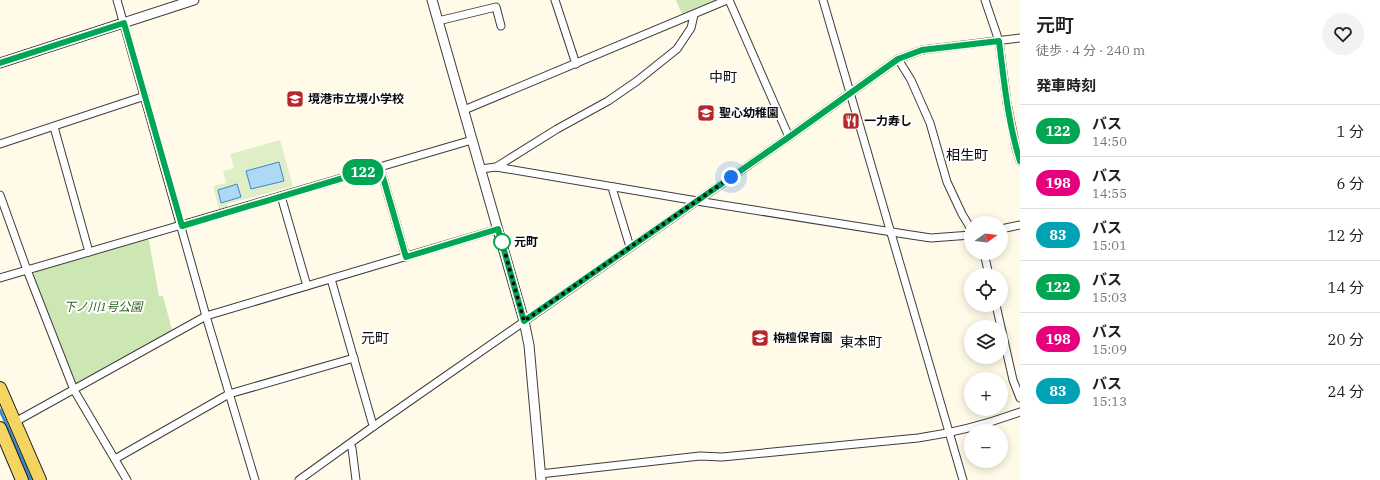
<!DOCTYPE html>
<html lang="ja">
<head>
<meta charset="utf-8">
<style>
	body { margin:0; font-family:"IBM Plex Serif","Noto Sans JP",serif; background:#f2f2f2; color:#202124; height:100vh; display:flex; flex-direction:column; font-size:15px; white-space:nowrap }
	* { box-sizing:border-box; margin:0 }
	p { font-size:13px; color:#757577 }
	.icon { flex:none; width:22px; height:22px; fill:none; stroke:currentColor; stroke-width:2; stroke-linecap:round; stroke-linejoin:round }
	.map { position:relative; flex:1; overflow:hidden }
	.details { display:flex; flex-direction:column; background:#fff; width:360px }
	.details>* { flex:none }
	.badge { padding:0 8px; border-radius:13px; font-size:14px; line-height:26px }
	.needle { width:26px; rotate:75deg }
	.fabs { position:absolute; left:964px; top:216px; display:grid; gap:8px }
	.fabs a { display:grid; place-items:center; width:44px; height:44px; border-radius:50%; background:#fff; box-shadow:0 2px 10px #0003; font-size:20px }
	.you { position:absolute; width:20px; height:20px; margin:-10px; border:3px solid #fff; border-radius:50%; background:#1a73e8; box-shadow:0 0 0 6px #1a73e833 }
	.map>.badge { position:absolute; translate:-50% -50%; box-shadow:0 0 0 2px #fff }
	h2 { padding:0 16px; font-size:15px; line-height:36px }
	.round { display:grid; place-items:center; flex:none; width:42px; height:42px; border-radius:21px; background:#f2f2f2 }
	.headline { display:flex; align-items:center; justify-content:space-between; height:68px; padding:0 16px }
	h1 { font-size:19px; font-weight:600; line-height:30px }
	ul { padding:0; list-style:none }
	li { display:flex; align-items:center; gap:12px; height:52px; padding:0 16px; border-top:1px solid #e0e0e0 }
	li div { flex:1 }
	li b { display:block; font-size:15px }
	li em { font-style:normal }
	li .badge { min-width:44px; font-weight:700; text-align:center }
	main { display:flex; flex:1; min-height:0 }
	.map>svg:first-child { display:block }
	.green { fill:#cde7b4 }
	.pitch { fill:#dfeec6 }
	.water { fill:#afd8f4; stroke:#388bc9 }
	.lines { fill:none; stroke-linecap:round; stroke-linejoin:round }
	.stream { stroke:#388bc9; stroke-width:3 }
	.minor-casing { stroke:#3d3d3d; stroke-width:9 }
	.tertiary-casing { stroke:#3d3d3d; stroke-width:11 }
	.primary-casing { stroke:#1b1b1b; stroke-width:14 }
	.minor { stroke:#fff; stroke-width:7 }
	.tertiary { stroke:#fff; stroke-width:9 }
	.primary { stroke:#f5d562; stroke-width:12 }
	.line-casing { stroke:#fff; stroke-width:9 }
	.line { stroke:#00a651; stroke-width:6 }
	.walk { stroke:#0a0a0a; stroke-width:4; stroke-dasharray:0 7.2 }
	.stop-dot { fill:#fff; stroke:#00a651; stroke-width:2 }
	.labels { text-anchor:middle; stroke-width:4; stroke-linejoin:round; paint-order:stroke }
	.poi-label { font-size:12px; font-weight:bold; fill:#0a0a0a; stroke:#fff; text-anchor:start }
	.stop-label { font-size:12px; font-weight:bold; fill:#0a0a0a; stroke:#fff; text-anchor:start }
	.park-label { font-size:12px; font-style:italic; fill:#295f1d; stroke:#fff }
	.quarter-label { font-size:14px; fill:#0a0a0a; stroke:#fff }
</style>
</head>
<body>
<main>
<div class="map">
<svg width="1020" height="480" viewBox="0 0 1020 480">
	<rect width="100%" height="100%" fill="#fffbe8"/>
	<!-- green -->
	<g class="green">
		<path d="M676,0H718L685,16L681,12Z"/>
		<path d="M146,239L149,241L159,296H163L172,330L76,383L34,276L35,271Z"/>
	</g>
	<!-- pitch -->
	<path class="pitch" d="M280,140L293,186L227,204V207L219,210L213,186L226,183L223,171L234,168L230,154Z"/>
	<!-- water -->
	<g class="water">
		<path d="M279,162L284,181L251,189L246,171Z"/>
		<path d="M237,184L241,197L221,203L218,190Z"/>
	</g>
	<g class="lines">
		<!-- stream -->
		<path class="stream" d="M0,410L31,480"/>
		<!-- minor casing -->
		<g class="minor-casing">
			<g id="minor">
				<path d="M117,0L206,316L255,480"/>
				<path d="M555,0L576,64"/>
				<path d="M729,0L789,137"/>
				<path d="M823,0L963,480"/>
				<path d="M985,0L999,41L1007,103L1016,148L1020,161"/>
				<path d="M438,21L496,7L501,26"/>
				<path d="M898,59L911,80L930,123L947,182L962,214L971,229"/>
				<path d="M464,110L727,0"/>
				<path d="M54,127L89,252"/>
				<path d="M0,144L145,96"/>
				<path d="M380,167L406,257"/>
				<path d="M496,167L697,201L911,235L931,238L971,235"/>
				<path d="M481,169L496,167L501,164L557,129L608,101L637,81L677,49L691,28L694,15"/>
				<path d="M613,187V191L630,247"/>
				<path d="M0,195L27,270L74,390L127,480"/>
				<path d="M281,196L307,286"/>
				<path d="M1001,229L1020,225"/>
				<path d="M984,253L989,275"/>
				<path d="M0,278L472,140"/>
				<path d="M331,279L372,422L374,426"/>
				<path d="M996,305L1013,380L1020,398"/>
				<path d="M15,422L206,316L498,229"/>
				<path d="M350,444L352,448L356,480"/>
				<path d="M115,459L229,394L354,358"/>
				<path d="M540,474L700,456L722,457L918,438C953,433 987,424 1020,412"/>
				<path d="M299,480L374,426L789,137L898,59L922,50L1020,38"/>
			</g>
		</g>
		<!-- tertiary casing -->
		<g class="tertiary-casing">
			<g id="tertiary">
				<path d="M432,0L524,321L529,345L541,480"/>
				<path d="M0,63L194,0"/>
			</g>
		</g>
		<!-- primary casing -->
		<g class="primary-casing">
			<g id="primary">
				<path d="M0,388L40,480"/>
				<path d="M0,428L22,480"/>
			</g>
		</g>
		<!-- minor -->
		<use href="#minor" class="minor"/>
		<!-- tertiary -->
		<use href="#tertiary" class="tertiary"/>
		<!-- primary -->
		<use href="#primary" class="primary"/>
	</g>
	<g class="lines">
		<!-- line casing -->
		<g class="line-casing">
			<path id="line" d="M0,63L124,23L182,226L380,167L406,257L498,229L524,321L789,137L898,59L922,50L999,41C1004,81 1008,123 1020,161"/>
		</g>
		<!-- line -->
		<use href="#line" class="line"/>
		<!-- walk -->
		<path class="walk" d="M502,242L524,321L731,177"/>
	</g>
	<!-- icons -->
	<defs>
		<g id="school-square" transform="scale(0.9)"><rect x="-9" y="-9" width="18" height="18" rx="4" fill="#b6272a" stroke="#fff"/><path d="M0-5L7-2L0 1L-7-2ZM-4 1L0 2.5L4 1V4Q0 6-4 4Z" fill="#fff"/></g>
		<g id="restaurant-square" transform="scale(0.9)"><rect x="-9" y="-9" width="18" height="18" rx="4" fill="#b6272a" stroke="#fff"/><path d="M-5-6h1v4h1v-4h1v4h1v-4h1v5L-1.5 .5V6h-2V.5L-5-1ZM5-6V6H3V1.5H1.5Q1.5-4 5-6Z" fill="#fff"/></g>
	</defs>
	<g fill-rule="evenodd">
		<use href="#school-square" x="295" y="99"/>
		<use href="#school-square" x="706" y="113"/>
		<use href="#restaurant-square" x="851" y="121"/>
		<use href="#school-square" x="760" y="338"/>
	</g>
	<!-- markers -->
	<circle class="stop-dot" cx="502" cy="242" r="8"/>
	<g class="labels">
		<!-- poi labels -->
		<g class="poi-label">
			<text x="308" y="103">境港市立境小学校</text>
			<text x="719" y="117">聖心幼稚園</text>
			<text x="864" y="125">一力寿し</text>
			<text x="773" y="342">栴檀保育園</text>
		</g>
		<!-- stop labels -->
		<g class="stop-label">
			<text x="514" y="246">元町</text>
		</g>
		<!-- park labels -->
		<g class="park-label">
			<text x="103" y="311">下ノ川1号公園</text>
		</g>
		<!-- quarter labels -->
		<g class="quarter-label">
			<text x="723" y="82">中町</text>
			<text x="967" y="160">相生町</text>
			<text x="375" y="343">元町</text>
			<text x="861" y="347">東本町</text>
		</g>
	</g>
</svg>
<div class="fabs">
<a><svg class="needle" viewBox="-14 -14 28 28"><path d="M0-13l5 13h-10z" fill="#e53935"/><path d="M0 13l5-13h-10z" fill="#757577"/></svg></a>
<a><svg class="icon" aria-label="locate" viewBox="0 0 24 24"><circle cx="12" cy="12" r="6"/><path d="M12 2v4M12 18v4M2 12h4M18 12h4"/></svg></a>
<a><svg class="icon" aria-label="layers" viewBox="0 0 24 24"><path d="M12 4l9 5-9 5-9-5zM3 14l9 5 9-5"/></svg></a>
<a>+</a>
<a>−</a>
</div>
<div class="you" style="left:731px;top:177px"></div>
<b class="badge" style="left:363px;top:172px;background:#00a651;color:#fff">122</b>
</div>
<section class="details">
<div class="headline"><div><h1>元町</h1><p>徒歩 · 4 分 · 240 m</p></div><a class="round"><svg class="icon" aria-label="heart" viewBox="0 0 24 24"><path d="M12 20l-8-8c-3-5 5-10 8-4 3-6 11-1 8 4z"/></svg></a></div>
<h2>発車時刻</h2>
<ul>
<li><span class="badge" style="background:#00a651;color:#fff">122</span><div><b>バス</b><p>14:50</p></div><em>1 分</em></li>
<li><span class="badge" style="background:#e6007e;color:#fff">198</span><div><b>バス</b><p>14:55</p></div><em>6 分</em></li>
<li><span class="badge" style="background:#00a3b4;color:#fff">83</span><div><b>バス</b><p>15:01</p></div><em>12 分</em></li>
<li><span class="badge" style="background:#00a651;color:#fff">122</span><div><b>バス</b><p>15:03</p></div><em>14 分</em></li>
<li><span class="badge" style="background:#e6007e;color:#fff">198</span><div><b>バス</b><p>15:09</p></div><em>20 分</em></li>
<li><span class="badge" style="background:#00a3b4;color:#fff">83</span><div><b>バス</b><p>15:13</p></div><em>24 分</em></li>
</ul>
</section>
</main>
</body>
</html>
